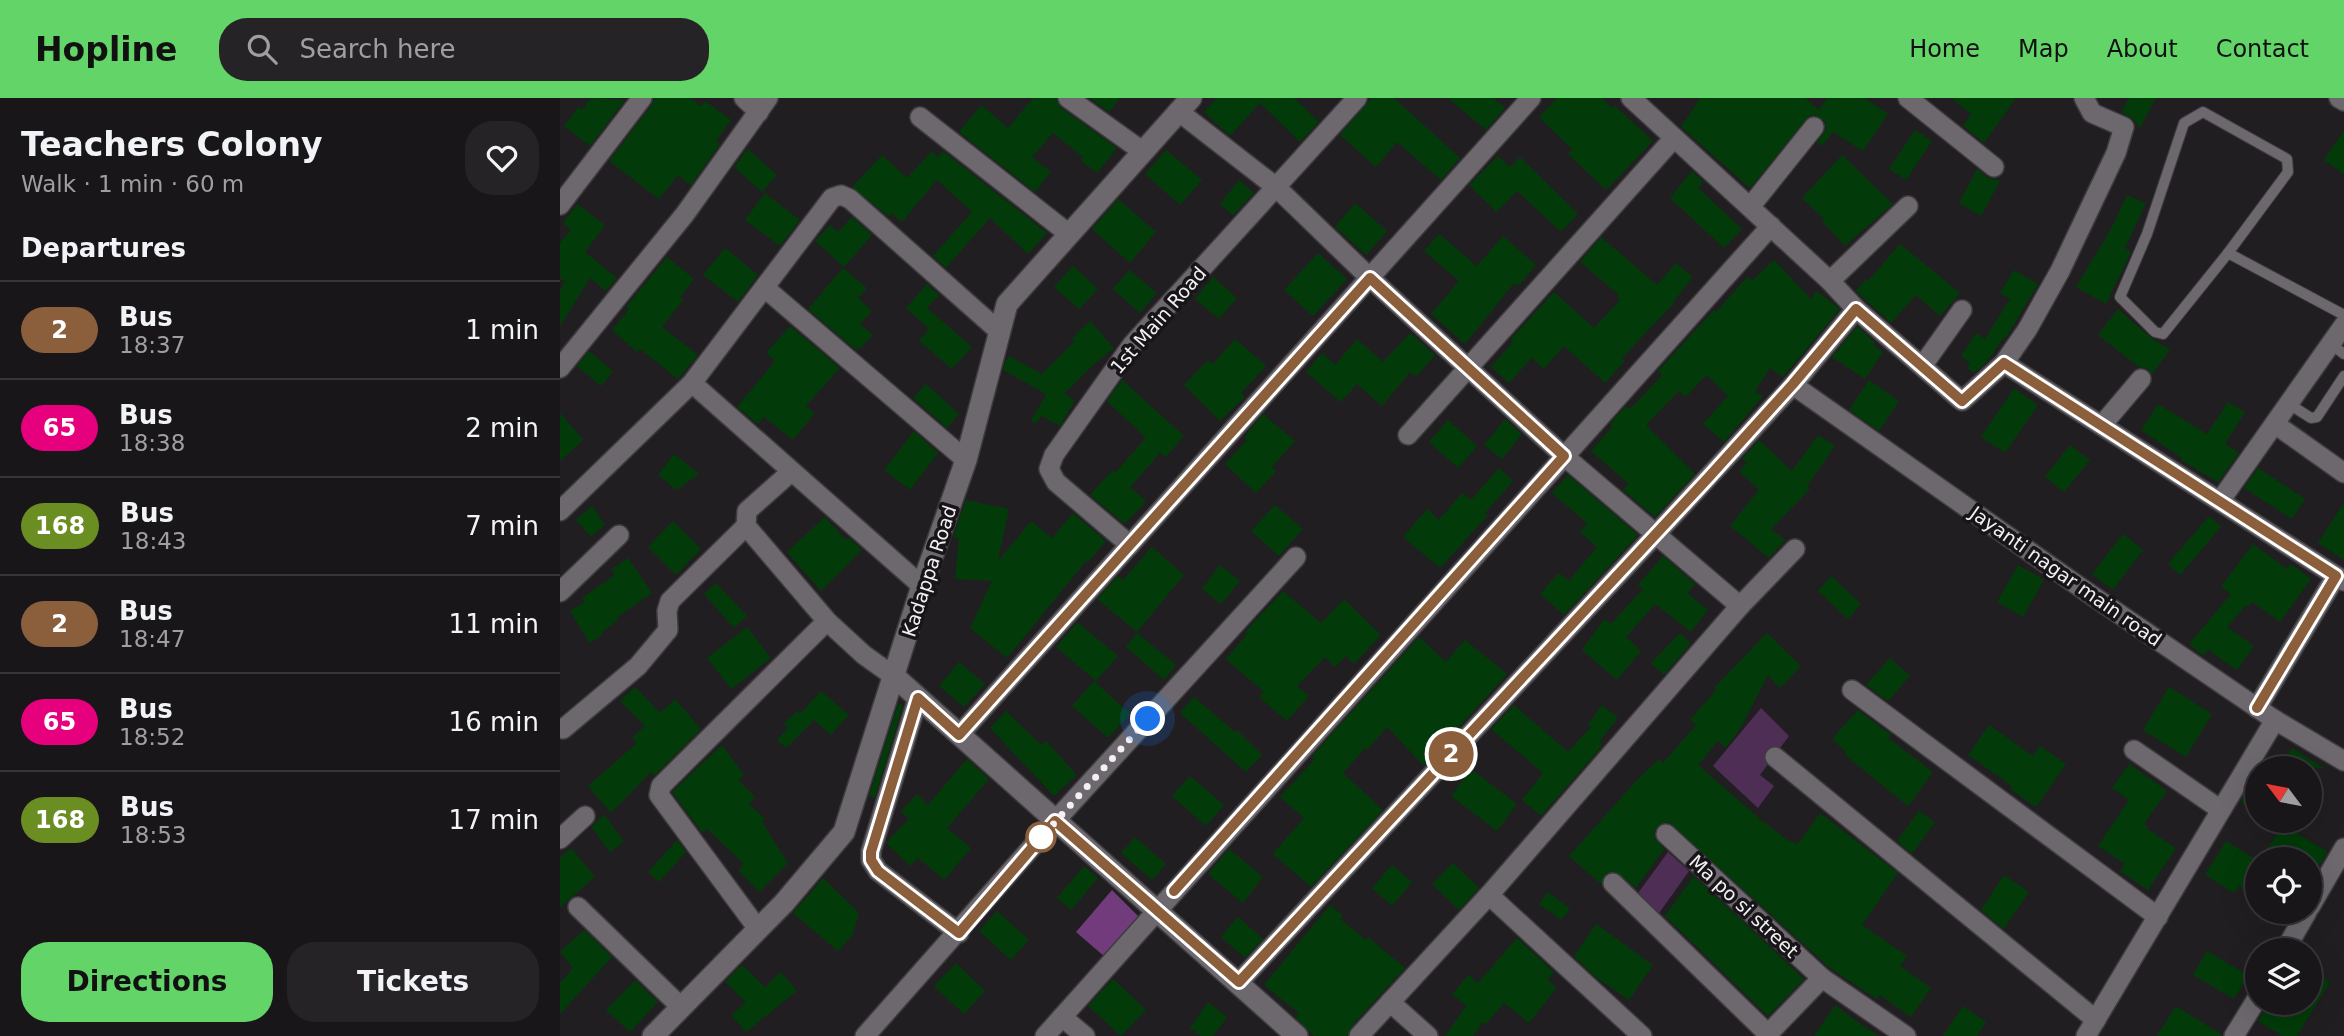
<!DOCTYPE html>
<html lang="en">
<head>
<meta charset="utf-8">
<style>
	body { margin:0; font-family:"DejaVu Sans",sans-serif; background:#262327; color:#f1f3f6; height:100vh; display:flex; flex-direction:column; font-size:26px; white-space:nowrap }
	* { box-sizing:border-box; margin:0 }
	p { font-size:23px; color:#9f9fa2 }
	.icon { flex:none; width:38px; height:38px; fill:none; stroke:currentColor; stroke-width:2; stroke-linecap:round; stroke-linejoin:round }
	.map { position:relative; flex:1; overflow:hidden }
	.details { display:flex; flex-direction:column; background:#19161a; width:560px }
	.details>* { flex:none }
	.badge { padding:0 14px; border-radius:23px; font-size:24px; line-height:46px }
	.needle { width:46px; rotate:302deg }
	.controls { position:absolute; left:1685px; top:658px; display:grid; gap:14px }
	.controls a { display:grid; place-items:center; width:77px; height:77px; border-radius:50%; background:#19161a; box-shadow:0 7px 28px #0002,0 0 0 2px #373539; font-size:35px }
	.you { position:absolute; width:35px; height:35px; margin:-18px; border:5px solid #fff; border-radius:50%; background:#1a73e8; box-shadow:0 0 0 10px #1a73e833 }
	.map>.badge { position:absolute; translate:-50% -50%; box-shadow:0 0 0 4px #fff }
	h2 { padding:0 21px; font-size:26px; line-height:63px }
	.round { display:grid; place-items:center; flex:none; width:74px; height:74px; border-radius:28px; background:#262327 }
	.summary { display:flex; align-items:center; justify-content:space-between; height:119px; padding:0 21px }
	h1 { font-size:33px; font-weight:800; line-height:52px }
	.button { display:flex; gap:14px; margin-top:auto; padding:14px 21px }
	.button a { flex:1; height:80px; border-radius:28px; background:#63d468; color:#111; font-size:28px; font-weight:800; line-height:80px; text-align:center }
	.button a+a { background:#262327; color:#f1f3f6 }
	ul { padding:0; list-style:none }
	li { display:flex; align-items:center; gap:21px; height:98px; padding:0 21px; border-top:2px solid #373539 }
	li div { flex:1 }
	li b { display:block; font-size:26px }
	li em { font-style:normal }
	li .badge { min-width:77px; font-weight:700; text-align:center }
	header { display:flex; align-items:center; gap:42px; box-sizing:border-box; height:98px; padding:0 35px; background:#63d468; color:#111 }
	header strong { font-size:33px }
	nav { display:flex; gap:38px; margin-inline-start:auto; font-size:24px }
	.search { width:490px; height:63px; background:#262327; display:flex; align-items:center; gap:18px; box-sizing:border-box; padding:0 24px; border-radius:28px; color:#9f9fa2; font-size:26px }
	main { display:flex; flex:1; min-height:0 }
	.map>svg:first-child { display:block }
	.green { fill:#4f2e55 }
	.forest { fill:#713b7c }
	.building { fill:#023b09 }
	.lines { fill:none; stroke-linecap:round; stroke-linejoin:round }
	.service-casing { stroke:#3e3b3e; stroke-width:12 }
	.minor-casing { stroke:#3e3b3e; stroke-width:22 }
	.secondary-casing { stroke:#3e3b3e; stroke-width:24 }
	.service { stroke:#6c686d; stroke-width:10 }
	.minor { stroke:#6c686d; stroke-width:19 }
	.secondary { stroke:#6c686d; stroke-width:21 }
	.line-casing { stroke:#fff; stroke-width:16 }
	.line { stroke:#8b5e3c; stroke-width:10 }
	.walk { stroke:#f3f0f3; stroke-width:7; stroke-dasharray:0 12.6 }
	.stop-dot { fill:#fff; stroke:#8b5e3c; stroke-width:3.5 }
	.labels { text-anchor:middle; stroke-width:7; stroke-linejoin:round; paint-order:stroke }
	.street-label { font-size:19px; fill:#f3f0f3; stroke:#181519 }
</style>
</head>
<body>
<header>
<strong>Hopline</strong>
<div class="search"><svg class="icon" aria-label="search" viewBox="0 0 24 24"><circle cx="10" cy="10" r="6"/><path d="M15 15l6 6"/></svg>Search here</div>
<nav><a>Home</a><a>Map</a><a>About</a><a>Contact</a></nav>
</header>
<main>
<section class="details">
<div class="summary"><div><h1>Teachers Colony</h1><p>Walk · 1 min · 60 m</p></div><a class="round"><svg class="icon" aria-label="heart" viewBox="0 0 24 24"><path d="M12 20l-8-8c-3-5 5-10 8-4 3-6 11-1 8 4z"/></svg></a></div>
<h2>Departures</h2>
<ul>
<li><span class="badge" style="background:#8b5e3c;color:#fff">2</span><div><b>Bus</b><p>18:37</p></div><em>1 min</em></li>
<li><span class="badge" style="background:#e6007e;color:#fff">65</span><div><b>Bus</b><p>18:38</p></div><em>2 min</em></li>
<li><span class="badge" style="background:#6b8e23;color:#fff">168</span><div><b>Bus</b><p>18:43</p></div><em>7 min</em></li>
<li><span class="badge" style="background:#8b5e3c;color:#fff">2</span><div><b>Bus</b><p>18:47</p></div><em>11 min</em></li>
<li><span class="badge" style="background:#e6007e;color:#fff">65</span><div><b>Bus</b><p>18:52</p></div><em>16 min</em></li>
<li><span class="badge" style="background:#6b8e23;color:#fff">168</span><div><b>Bus</b><p>18:53</p></div><em>17 min</em></li>
</ul>
<div class="button"><a>Directions</a><a>Tickets</a></div>
</section>
<div class="map">
<svg width="1784" height="938" viewBox="0 0 1784 938">
	<rect width="100%" height="100%" fill="#211e22"/>
	<!-- green -->
	<g class="green">
		<path d="M1201,610L1229,638L1200,677L1214,688L1198,710L1153,668Z"/>
		<path d="M1108,754L1129,773L1097,818L1076,798Z"/>
	</g>
	<!-- forest -->
	<path class="forest" d="M552,792L579,819L545,859L516,834Z"/>
	<!-- building -->
	<g class="building">
		<path d="M31,0L65,2L30,48L4,28L18,9L22,12Z"/>
		<path d="M94,0H130L141,8L145,3L171,22L156,43L160,46L131,87L118,77L99,101L49,63L92,7Z"/>
		<path d="M473,0H496L501,10L557,50L537,75L520,62L523,59L493,35L472,59L491,74L475,94L399,34L421,7L448,30Z"/>
		<path d="M530,0H560L549,14Z"/>
		<path d="M657,0H734L759,24L740,44L700,5L670,38L644,14Z"/>
		<path d="M812,0H834L900,60L881,82L837,44L816,69L780,37Z"/>
		<path d="M888,0H933L945,10L926,32Z"/>
		<path d="M997,0H1042L1052,10L1054,7L1093,43L1046,92L1008,56L1012,51L979,19Z"/>
		<path d="M1140,0H1245L1259,12L1267,0H1305L1328,16L1303,53L1273,34L1262,48L1257,44L1266,32L1265,24L1256,17L1249,18L1190,90L1121,29Z"/>
		<path d="M1391,0H1456L1424,45L1403,28L1411,16Z"/>
		<path d="M1569,0H1596L1580,30L1573,21L1561,14Z"/>
		<path d="M1355,32L1372,43L1346,82L1329,71Z"/>
		<path d="M1784,33V76L1764,62Z"/>
		<path d="M188,51L217,77L202,94L174,69Z"/>
		<path d="M606,52L642,82L620,107L585,76Z"/>
		<path d="M372,53L378,59L383,53L487,135L468,156L430,120L386,170L373,158L412,114L377,82L342,124L331,115L328,118L292,89L322,57L347,80Z"/>
		<path d="M1282,57L1333,106L1285,148L1262,123L1264,121L1242,100Z"/>
		<path d="M938,58L950,69L960,59L1018,116L1001,134L957,93L937,114L909,87Z"/>
		<path d="M1417,71L1427,79L1440,83L1421,118L1399,105Z"/>
		<path d="M1132,73L1143,83L1138,90L1182,131L1164,150L1110,100Z"/>
		<path d="M679,82L694,95L673,117L660,106Z"/>
		<path d="M205,95L240,122L220,148L185,122Z"/>
		<path d="M1567,97L1586,105L1565,150L1571,154L1546,206L1516,189L1551,131Z"/>
		<path d="M558,101L596,134L570,165L532,131Z"/>
		<path d="M795,105L827,133L806,157L775,129Z"/>
		<path d="M17,106L45,127L25,154L57,180L46,193L30,180L0,228V192L5,184L0,180V145L11,131L3,125Z"/>
		<path d="M292,119L312,137L284,169L255,143L270,127L278,134Z"/>
		<path d="M879,136L917,168L943,138L976,167L958,188L954,185L905,246L871,216L899,183L864,153Z"/>
		<path d="M1041,139L1097,187L1116,165L1133,179L1113,204L1114,205L1062,260L1065,263L1045,285L1004,248L984,271L972,260L949,285L931,269L953,244L950,242L994,194L1034,230L1060,202L1057,200L1059,197L1020,164Z"/>
		<path d="M1340,146L1400,195L1380,218L1356,197L1331,225L1296,193L1306,181L1308,183Z"/>
		<path d="M165,150L198,177L178,204L143,177Z"/>
		<path d="M758,155L787,181L753,218L724,192Z"/>
		<path d="M107,159L134,181L120,199L123,202L102,229L138,257L118,281L80,251L77,254L52,232L69,211L66,209Z"/>
		<path d="M1214,162L1251,201L1257,193L1280,211L1223,279L1210,270L1195,293L1203,298L1164,344L1143,326L1168,298L1148,278H1145L1126,299L1119,293L1086,327L1135,376L1095,419L1063,392L1069,386L1031,353L1053,328L1050,326L1066,308L1070,311L1102,277L1098,273L1154,212L1156,214L1187,179L1192,183Z"/>
		<path d="M513,168L538,191L519,211L494,189Z"/>
		<path d="M283,170L307,190L298,200L312,213L300,226L313,237L300,251L298,249L296,252L248,211Z"/>
		<path d="M569,172L597,195L580,215L553,191Z"/>
		<path d="M1454,172L1478,186L1446,240L1444,239L1427,264L1414,275L1407,270L1410,265L1401,258L1416,235L1425,241L1450,201L1440,195Z"/>
		<path d="M653,179L677,200L659,221L635,201Z"/>
		<path d="M367,186L379,197L367,210L412,249L392,271L359,243L369,231L346,210Z"/>
		<path d="M1558,211L1590,239L1610,252L1592,276L1588,271L1579,269L1538,237Z"/>
		<path d="M530,223L554,250L534,266L504,296L515,302L500,328L482,318L475,326L471,323L486,296L443,272L445,264L449,258L482,276L515,243L512,240Z"/>
		<path d="M230,228L280,270L246,308L255,315L233,342L204,319L198,326L177,309L215,263L206,255Z"/>
		<path d="M1297,228L1315,244L1313,247L1323,254L1305,281L1272,259Z"/>
		<path d="M850,235L875,257L856,279L850,274L822,308L797,286L781,304L746,274L762,255L775,267L797,241L823,264Z"/>
		<path d="M675,241L706,268L681,295L685,299L660,323L624,287L648,262L653,266Z"/>
		<path d="M29,253L53,273L41,288L17,268Z"/>
		<path d="M562,282L624,338L606,359L600,355L570,389L586,403L565,426L530,397L552,373L555,375L585,341V339L547,303Z"/>
		<path d="M1309,282L1339,303L1319,333L1289,312Z"/>
		<path d="M366,286L399,316L387,330L353,300Z"/>
		<path d="M1454,290L1478,307L1445,355L1421,339Z"/>
		<path d="M1668,304L1685,314L1665,346L1679,355L1658,384L1621,362L1622,360L1581,332L1598,306L1647,336Z"/>
		<path d="M0,315L23,342L0,363Z"/>
		<path d="M703,316L735,343L712,369L716,373L696,395L665,366L687,342L684,339Z"/>
		<path d="M945,321L962,336L942,361L924,347Z"/>
		<path d="M888,322L917,348L898,370L869,344Z"/>
		<path d="M354,333L378,355L350,392L324,372Z"/>
		<path d="M1258,337L1275,348L1247,388L1250,391L1211,431L1225,442L1209,460L1170,428L1199,392L1179,373L1187,365L1182,361L1199,342L1232,373Z"/>
		<path d="M1510,347L1530,362L1504,394L1485,379Z"/>
		<path d="M114,356L139,376L117,392L98,377Z"/>
		<path d="M939,370L953,383L925,415L928,417L880,470L843,439L867,411L879,422L902,395L911,402Z"/>
		<path d="M1698,370L1745,401L1732,421L1684,390Z"/>
		<path d="M1008,377L1078,437L1004,517L980,496L999,475L1009,483L1037,449L1020,434L1027,425L992,395Z"/>
		<path d="M406,402L449,411L438,463L471,423L492,440L513,415L546,443L528,464L526,463L447,560L410,530L432,483L395,481L399,440L393,439Z"/>
		<path d="M1784,405V462L1758,445Z"/>
		<path d="M715,407L743,431L719,458L691,433Z"/>
		<path d="M32,408L45,427L31,439L16,422Z"/>
		<path d="M1649,418L1661,429L1620,477L1608,466Z"/>
		<path d="M265,419L286,442L289,440L302,452L261,493L227,454Z"/>
		<path d="M113,423L141,451L116,477L88,449Z"/>
		<path d="M1563,436L1583,452L1553,492L1532,476Z"/>
		<path d="M1693,446L1727,471L1731,466L1751,481L1720,524L1692,504L1688,509L1686,507L1667,529L1694,548L1677,572L1648,552L1643,558L1629,546L1671,496L1661,489Z"/>
		<path d="M592,449L624,477L577,534L537,501L558,478L563,482Z"/>
		<path d="M1103,458L1135,486L1127,495L1148,512L1131,534L1095,506L1066,539L1081,553L1057,582L1022,552L1044,521L1051,526L1083,491L1078,487Z"/>
		<path d="M68,460L92,495L56,520L58,522L42,534L43,536L30,545L10,513L25,504L22,500L55,477L51,472Z"/>
		<path d="M660,467L680,483L661,506L642,491Z"/>
		<path d="M1458,467L1484,482L1463,519L1437,504Z"/>
		<path d="M1271,478L1301,506L1288,521L1258,493Z"/>
		<path d="M156,485L187,518L174,530L144,496Z"/>
		<path d="M723,493L761,525L784,501L821,537L794,566L786,558L775,569L765,559L737,588L749,598L727,623L699,599L704,594L666,561L687,536L685,534Z"/>
		<path d="M517,524L558,558L536,583L496,549Z"/>
		<path d="M187,529L211,560L171,591L147,560Z"/>
		<path d="M577,535L616,567L604,582L566,549Z"/>
		<path d="M1120,535L1131,545L1104,577L1091,565Z"/>
		<path d="M1207,535L1241,568L1220,590L1208,577L1181,629L1166,650L1158,643L1138,667L1201,722L1230,744L1231,742L1237,747L1260,715L1338,775L1302,827L1347,858L1340,868L1371,890L1351,919L1320,897L1317,901L1270,870L1109,724L1102,725L1094,733L1095,740L1104,751L1076,790L1055,773L1045,776L1041,786L1009,758L1078,681L1099,661L1103,665L1136,627L1130,622L1156,592L1154,590Z"/>
		<path d="M859,539L886,564L905,542L947,576L864,668L827,629L807,652L805,650L783,675L823,712L751,789L713,756L744,720L720,699L755,661L752,658Z"/>
		<path d="M1330,560L1350,578L1328,603L1306,587Z"/>
		<path d="M399,564L425,586L404,609L379,588Z"/>
		<path d="M534,583L570,616L548,640L512,608Z"/>
		<path d="M75,589L100,615L115,601L141,631L94,678L91,674L51,715L28,688L77,645L72,640L85,628L60,603Z"/>
		<path d="M1609,589L1652,616L1626,659L1583,632Z"/>
		<path d="M261,593L289,617L271,637L254,622L226,650L217,642L228,630L224,625L237,613L240,616Z"/>
		<path d="M634,599L675,634L677,632L702,657L686,674L620,615Z"/>
		<path d="M338,606L343,607L315,700L309,698Z"/>
		<path d="M954,607L1008,654L1031,629L1028,627L1042,607L1058,620L1039,644L1043,647L981,718L962,702L983,675L931,631Z"/>
		<path d="M1298,612L1331,637L1328,640L1373,674L1348,708L1285,657L1287,655L1272,641Z"/>
		<path d="M446,613L481,647L486,643L517,677L494,698L430,630Z"/>
		<path d="M1429,627L1473,658L1480,648L1506,666L1476,709L1450,691L1452,688L1408,657Z"/>
		<path d="M162,647L184,677L178,682L195,699L189,706L205,721L202,724L228,765L199,794L178,772L184,766L147,731L143,735L112,694Z"/>
		<path d="M1732,650L1764,670H1719Z"/>
		<path d="M407,661L429,681L387,730L411,750L384,782L358,760L350,768L326,745L349,721L341,713L357,696L368,707Z"/>
		<path d="M1569,666L1607,693L1584,726L1588,728L1586,730L1616,750L1588,792L1560,773L1565,766L1538,748L1569,702L1552,690Z"/>
		<path d="M911,671L957,706L937,733L891,698Z"/>
		<path d="M1698,675V714L1680,704Z"/>
		<path d="M630,678L664,707L646,728L612,698Z"/>
		<path d="M1359,713L1375,724L1352,756L1337,743Z"/>
		<path d="M44,716L64,744L50,754L31,729Z"/>
		<path d="M1723,727L1768,754L1750,782V761H1701Z"/>
		<path d="M575,739L606,766L592,782L561,755Z"/>
		<path d="M117,742L126,754L99,784L88,774Z"/>
		<path d="M1666,743L1698,763V800L1679,788L1674,795L1645,777Z"/>
		<path d="M11,750L35,779L0,809V760Z"/>
		<path d="M669,751L703,779L683,805L648,776Z"/>
		<path d="M893,765L919,790L899,812L872,786Z"/>
		<path d="M832,767L852,784L832,808L812,790Z"/>
		<path d="M524,768L538,780L511,812L497,800Z"/>
		<path d="M1444,777L1469,794L1444,831L1421,812Z"/>
		<path d="M1134,778L1244,881L1208,918L1105,818Z"/>
		<path d="M263,780L299,815L292,838L278,853L233,815Z"/>
		<path d="M988,794L1010,811L1001,822L979,806Z"/>
		<path d="M770,807L783,818L780,821L806,842L808,839L845,870L795,924L787,938H754L735,919L739,915L704,887Z"/>
		<path d="M437,813L469,842L451,862L419,833Z"/>
		<path d="M678,819L703,841L685,860L661,839Z"/>
		<path d="M1036,826L1093,867L1069,902L1033,877L1014,858Z"/>
		<path d="M24,832L52,859L0,916V885L13,870L0,854Z"/>
		<path d="M957,840L994,874L987,882L997,889L969,925L944,905L926,926L923,924L913,938H885L906,908L892,896L909,877L918,885Z"/>
		<path d="M1647,853L1688,877L1674,901L1633,877Z"/>
		<path d="M396,865L425,893L404,916L374,888Z"/>
		<path d="M182,867L205,889L221,874L237,893L186,934L171,917L186,904L165,884Z"/>
		<path d="M1750,872L1770,884L1737,938H1723L1698,923L1709,905H1750Z"/>
		<path d="M553,881L586,912L561,938L528,908Z"/>
		<path d="M75,882L98,904L70,934L46,912Z"/>
		<path d="M648,904L667,919L653,938H641L630,930Z"/>
		<path d="M1275,907L1303,928L1319,938H1254Z"/>
		<path d="M1403,908L1426,924L1417,938H1383Z"/>
		<path d="M1616,908L1662,937V938H1597Z"/>
	</g>
	<g class="lines">
		<!-- service casing -->
		<g class="service-casing">
			<g id="service">
				<path d="M1643,14L1727,61L1728,74L1668,155L1603,236L1595,234L1560,199L1587,136L1624,25Z"/>
				<path d="M1668,155L1784,217"/>
				<path d="M1771,246L1784,256"/>
				<path d="M1729,306L1751,320L1757,319L1784,278"/>
			</g>
		</g>
		<!-- minor casing -->
		<g class="minor-casing">
			<g id="minor">
				<path d="M184,0L199,14"/>
				<path d="M508,0L582,53"/>
				<path d="M1071,0L1270,183L1296,211L1402,303L1444,265L1784,483"/>
				<path d="M1348,0L1434,69"/>
				<path d="M1779,0L1784,3"/>
				<path d="M618,13L716,89L810,180L1004,358L1180,508"/>
				<path d="M360,19L509,136"/>
				<path d="M0,107L82,0"/>
				<path d="M1190,109L1254,29"/>
				<path d="M1270,183L1348,108"/>
				<path d="M205,190L406,362"/>
				<path d="M1444,265L1467,232L1500,173L1556,55L1564,29L1532,15L1524,0"/>
				<path d="M1363,267L1402,212"/>
				<path d="M0,270L125,116L208,0"/>
				<path d="M132,285L362,488"/>
				<path d="M1233,287L1527,494L1715,622L1784,663"/>
				<path d="M1715,326L1784,375"/>
				<path d="M1542,327L1581,281"/>
				<path d="M848,337L1114,40"/>
				<path d="M231,374L187,413L186,428L267,523L304,557L335,579"/>
				<path d="M1660,403L1784,227"/>
				<path d="M0,413L132,285L272,100L281,97L290,101L440,234"/>
				<path d="M570,447L496,384L489,371L494,357L572,247L797,0"/>
				<path d="M0,494L59,437"/>
				<path d="M1292,592L1598,819"/>
				<path d="M358,600L311,753V762L318,773L399,835"/>
				<path d="M1697,610L1776,478"/>
				<path d="M3,631L78,568L108,532L107,513L110,503L186,428"/>
				<path d="M399,637L971,0"/>
				<path d="M1574,652L1661,712"/>
				<path d="M1215,659L1536,922"/>
				<path d="M1106,736L1262,880"/>
				<path d="M0,741L25,718"/>
				<path d="M1053,785L1208,936L1262,880L1346,938"/>
				<path d="M929,797L1082,938"/>
				<path d="M18,809L121,909"/>
				<path d="M1750,809L1784,750"/>
				<path d="M198,831L99,697L101,688L267,523"/>
				<path d="M1725,852L1747,814"/>
				<path d="M679,884L1097,435L1233,287L1296,211"/>
				<path d="M830,904L868,938"/>
				<path d="M502,919L525,938"/>
				<path d="M305,938L495,723L736,459"/>
				<path d="M485,938L1211,128"/>
				<path d="M799,938L929,797L1180,508L1235,451"/>
				<path d="M1526,938L1715,622"/>
				<path d="M1674,938L1698,899"/>
			</g>
		</g>
		<!-- secondary casing -->
		<g class="secondary-casing">
			<g id="secondary">
				<path d="M335,579L737,938"/>
				<path d="M93,938L224,805L284,734L362,488L406,362L447,206L631,0"/>
			</g>
		</g>
		<!-- service -->
		<use href="#service" class="service"/>
		<!-- minor -->
		<use href="#minor" class="minor"/>
		<!-- secondary -->
		<use href="#secondary" class="secondary"/>
	</g>
	<g class="lines">
		<!-- line casing -->
		<g class="line-casing">
			<path id="line" d="M614,793L1004,358L810,180L399,637L358,600L311,754V762L318,773L399,835L495,723L679,884L1148,380L1233,286L1296,211L1402,303L1444,265L1776,478L1697,610"/>
		</g>
		<!-- line -->
		<use href="#line" class="line"/>
		<!-- walk -->
		<path class="walk" d="M481,739L479,742L588,621"/>
	</g>
	<!-- markers -->
	<circle class="stop-dot" cx="481" cy="739" r="14"/>
	<g class="labels">
		<!-- street labels -->
		<g class="street-label">
			<text transform="translate(598 222) rotate(-49)" y="7">1st Main Road</text>
			<text transform="translate(369 473) rotate(-72)" y="7">Kadappa Road</text>
			<text transform="translate(1506 478) rotate(35)" y="7">Jayanti nagar main road</text>
			<text transform="translate(1184 808) rotate(43)" y="7">Ma po si street</text>
		</g>
	</g>
</svg>
<div class="controls">
<a><svg class="needle" viewBox="-14 -14 28 28"><path d="M0-13l5 13h-10z" fill="#e53935"/><path d="M0 13l5-13h-10z" fill="#9f9fa2"/></svg></a>
<a><svg class="icon" aria-label="locate" viewBox="0 0 24 24"><circle cx="12" cy="12" r="6"/><path d="M12 2v4M12 18v4M2 12h4M18 12h4"/></svg></a>
<a><svg class="icon" aria-label="layers" viewBox="0 0 24 24"><path d="M12 4l9 5-9 5-9-5zM3 14l9 5 9-5"/></svg></a>
</div>
<div class="you" style="left:588px;top:621px"></div>
<b class="badge" style="left:891px;top:656px;background:#8b5e3c;color:#fff">2</b>
</div>
</main>
</body>
</html>
